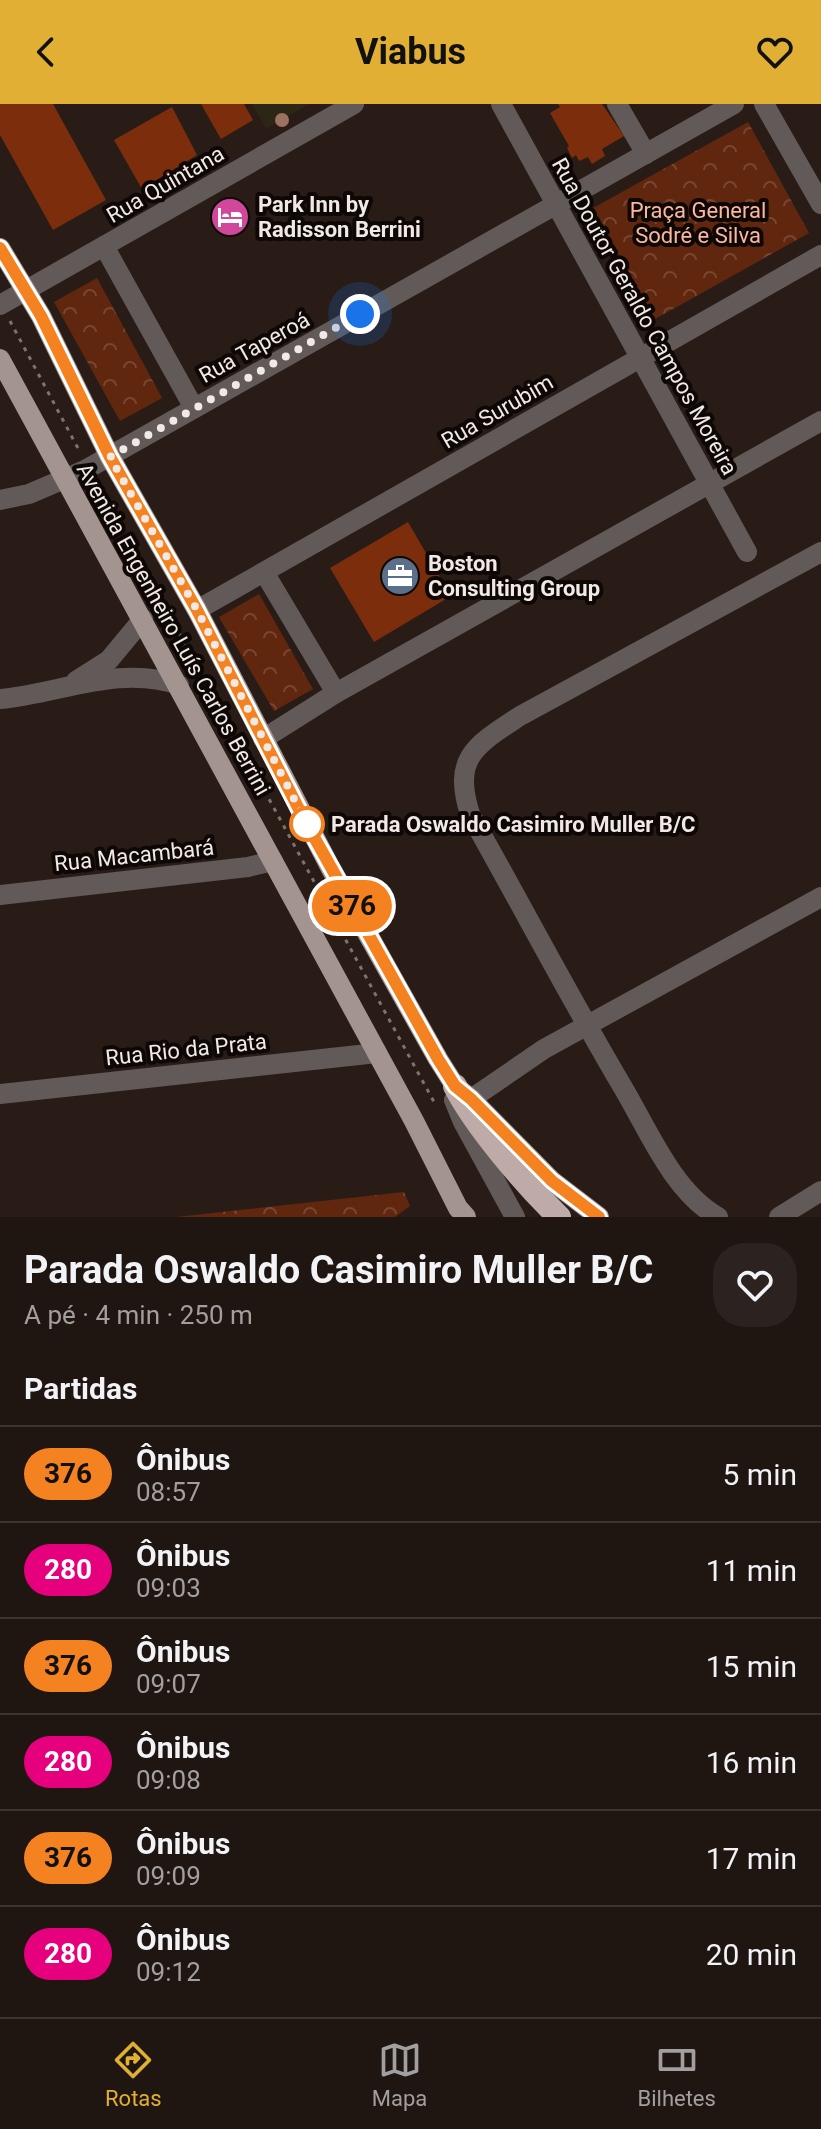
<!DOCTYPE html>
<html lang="pt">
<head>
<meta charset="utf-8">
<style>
	body { margin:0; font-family:Roboto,sans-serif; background:#2c221f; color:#f1f3f6; height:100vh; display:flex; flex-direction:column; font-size:30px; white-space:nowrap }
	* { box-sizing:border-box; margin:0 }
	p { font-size:26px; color:#a19f9f }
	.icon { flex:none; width:44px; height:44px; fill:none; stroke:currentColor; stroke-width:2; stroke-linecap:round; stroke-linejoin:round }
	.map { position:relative; height:1113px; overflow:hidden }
	.side { display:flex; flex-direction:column; background:#1f1511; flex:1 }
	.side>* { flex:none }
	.badge { padding:0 16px; border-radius:26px; font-size:28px; line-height:52px }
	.you { position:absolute; width:40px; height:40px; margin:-20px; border:6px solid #fff; border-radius:50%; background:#1a73e8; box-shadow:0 0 0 12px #1a73e833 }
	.map>.badge { position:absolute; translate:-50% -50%; box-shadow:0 0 0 4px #fff }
	h2 { padding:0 24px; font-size:30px; line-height:72px }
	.round { display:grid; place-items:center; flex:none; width:84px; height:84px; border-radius:32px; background:#2c221f }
	.summary { display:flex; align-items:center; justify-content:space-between; height:136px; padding:0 24px }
	h1 { font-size:38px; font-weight:700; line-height:60px }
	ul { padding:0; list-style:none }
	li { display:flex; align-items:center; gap:24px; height:96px; padding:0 24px; border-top:2px solid #3c3431 }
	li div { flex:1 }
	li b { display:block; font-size:30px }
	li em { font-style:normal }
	li .badge { min-width:88px; font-weight:700; text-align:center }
	header { display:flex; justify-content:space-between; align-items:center; height:104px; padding:0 24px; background:#e1af34; color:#111; font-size:36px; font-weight:700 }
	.dock { display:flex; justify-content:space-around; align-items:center; height:112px; border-top:2px solid #3c3431; background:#1f1511; font-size:22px; color:#a19f9f }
	.dock a { display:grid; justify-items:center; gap:4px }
	.dock .active { color:#e1af34 }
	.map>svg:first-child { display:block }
	.commercial { fill:#2c2615 }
	.forest { fill:url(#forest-crowns) }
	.building { fill:#7c2e0c }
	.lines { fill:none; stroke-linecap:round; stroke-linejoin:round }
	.path { stroke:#7f736f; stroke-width:3; stroke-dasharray:4 6; stroke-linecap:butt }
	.minor { stroke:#615a58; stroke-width:20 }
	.major { stroke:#a49490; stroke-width:20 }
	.highway { stroke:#beaba7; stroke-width:24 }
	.tree { fill:#9d7161 }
	.line-casing { stroke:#fff; stroke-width:18 }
	.line { stroke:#f58220; stroke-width:12 }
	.walk { stroke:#f2e8e5; stroke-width:8; stroke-dasharray:0 14.4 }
	.stop-dot { fill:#fff; stroke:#f58220; stroke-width:4 }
	.labels { text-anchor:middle; stroke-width:8; stroke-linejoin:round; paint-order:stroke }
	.street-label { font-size:22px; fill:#f2e8e5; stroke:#0d0806 }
	.poi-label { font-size:22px; font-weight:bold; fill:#f2e8e5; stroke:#0d0806; text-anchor:start }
	.park-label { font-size:22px; fill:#fcb79e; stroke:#0d0806 }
	.stop-label { font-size:22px; font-weight:bold; fill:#f2e8e5; stroke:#0d0806; text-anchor:start }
</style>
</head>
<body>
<header><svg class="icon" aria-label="back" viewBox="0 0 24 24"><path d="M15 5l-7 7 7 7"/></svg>Viabus<svg class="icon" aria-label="heart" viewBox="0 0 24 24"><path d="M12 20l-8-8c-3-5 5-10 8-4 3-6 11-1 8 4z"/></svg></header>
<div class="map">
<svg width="821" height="1113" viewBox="0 0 821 1113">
	<defs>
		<pattern id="forest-crowns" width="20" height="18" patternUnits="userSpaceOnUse" patternTransform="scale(2)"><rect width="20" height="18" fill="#61260e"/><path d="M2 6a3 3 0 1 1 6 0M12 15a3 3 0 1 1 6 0" fill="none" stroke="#784631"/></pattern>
	</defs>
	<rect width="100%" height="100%" fill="#291c17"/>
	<!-- commercial -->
	<path class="commercial" d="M252,0H309L266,25Z"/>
	<!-- forest -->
	<g class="forest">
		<path d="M748,18L809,129L648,219L586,108Z"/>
		<path d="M97,174L162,294L120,317L54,198Z"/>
		<path d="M259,490L313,585L274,607L219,513Z"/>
		<path d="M404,1088L410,1102L395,1113H176Z"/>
	</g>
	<!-- building -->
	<g class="building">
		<path d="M0,0H53L106,96L53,126L0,31Z"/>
		<path d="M201,0H244L253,16L221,35Z"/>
		<path d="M558,0H602L624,32L602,45L605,52L592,60L588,53L579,57L576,51L572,54L567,44L569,42L550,9L560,3Z"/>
		<path d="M172,3L197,51L142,85L114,36Z"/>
		<path d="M408,418L451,492L374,538L330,464Z"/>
	</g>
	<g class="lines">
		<!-- path -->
		<g class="path">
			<path d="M10,217L80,348"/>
			<path d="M97,379L434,998"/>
		</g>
		<!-- minor -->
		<g class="minor">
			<path d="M501,0L747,448"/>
			<path d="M617,0L646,50"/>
			<path d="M764,0L821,100"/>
			<path d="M104,142L194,304"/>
			<path d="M0,201L354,0"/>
			<path d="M0,396L29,390L85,366L734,0"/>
			<path d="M264,468L336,589"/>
			<path d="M197,506L821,151"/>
			<path d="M76,577L109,556L143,515"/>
			<path d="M0,595C59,590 119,560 179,581"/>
			<path d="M263,635L336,589L821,317"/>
			<path d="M0,791L248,763L273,757"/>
			<path d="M0,990L377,949"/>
			<path d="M471,995L544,945L821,793"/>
			<path d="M454,996L463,1018L515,1113"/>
			<path d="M718,1113C674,1088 650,1030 625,987C571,896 522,802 470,710C452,653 476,641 520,612L821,448"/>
			<path d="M779,1113L821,1087"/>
		</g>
		<!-- major -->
		<g class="major">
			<path d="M0,144L41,212L110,353L197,506L330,763L438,955L455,982L471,995L552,1077L599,1113"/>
			<path d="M0,255L414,1017L458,1104L466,1113"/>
		</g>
		<!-- highway -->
		<path class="highway" d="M455,982C476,1023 526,1081 559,1113"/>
	</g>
	<!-- trees -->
	<circle class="tree" cx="282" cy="16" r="7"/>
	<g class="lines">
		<!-- line casing -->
		<g class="line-casing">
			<path id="line" d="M0,144L41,212L110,353L197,506L304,715L438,955L455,982L471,995L552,1077L599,1113"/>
		</g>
		<!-- line -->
		<use href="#line" class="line"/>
		<!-- walk -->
		<path class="walk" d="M307,720L197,506L110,353L360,210"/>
	</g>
	<!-- icons -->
	<defs>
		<g id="hotel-disc" transform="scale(2)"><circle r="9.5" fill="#d1479c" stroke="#0d0806"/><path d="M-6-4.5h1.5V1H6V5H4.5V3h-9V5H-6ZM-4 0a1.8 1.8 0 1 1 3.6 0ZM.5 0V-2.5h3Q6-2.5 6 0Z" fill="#fff"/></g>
		<g id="office-disc" transform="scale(2)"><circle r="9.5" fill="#5c6f8a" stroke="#0d0806"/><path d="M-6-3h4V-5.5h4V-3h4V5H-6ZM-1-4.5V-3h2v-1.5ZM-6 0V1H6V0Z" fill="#fff"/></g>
	</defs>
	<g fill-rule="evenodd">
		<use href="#hotel-disc" x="230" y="113"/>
		<use href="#office-disc" x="400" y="472"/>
	</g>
	<!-- markers -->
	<circle class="stop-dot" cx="307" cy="720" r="16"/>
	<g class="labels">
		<!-- street labels -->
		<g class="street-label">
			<text transform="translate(165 80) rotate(-30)" y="8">Rua Quintana</text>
			<text transform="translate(645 212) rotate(61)" y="8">Rua Doutor Geraldo Campos Moreira</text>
			<text transform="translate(254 243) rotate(-29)" y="8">Rua Taperoá</text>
			<text transform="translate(497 307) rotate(-30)" y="8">Rua Surubim</text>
			<text transform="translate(174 525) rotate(61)" y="8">Avenida Engenheiro Luís Carlos Berrini</text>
			<text transform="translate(134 751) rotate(-6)" y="8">Rua Macambará</text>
			<text transform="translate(186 945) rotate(-6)" y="8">Rua Rio da Prata</text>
		</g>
		<!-- poi labels -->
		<g class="poi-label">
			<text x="258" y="108">Park Inn by<tspan x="258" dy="25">Radisson Berrini</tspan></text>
			<text x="428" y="467">Boston<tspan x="428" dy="25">Consulting Group</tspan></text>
		</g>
		<!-- park labels -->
		<g class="park-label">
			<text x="698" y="114">Praça General<tspan x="698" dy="25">Sodré e Silva</tspan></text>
		</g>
		<!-- stop labels -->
		<g class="stop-label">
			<text x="331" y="728">Parada Oswaldo Casimiro Muller B/C</text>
		</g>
	</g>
</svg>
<div class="you" style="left:360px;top:210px"></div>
<b class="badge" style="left:352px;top:802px;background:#f58220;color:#111">376</b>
</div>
<section class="side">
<div class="summary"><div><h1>Parada Oswaldo Casimiro Muller B/C</h1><p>A pé · 4 min · 250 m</p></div><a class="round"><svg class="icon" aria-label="heart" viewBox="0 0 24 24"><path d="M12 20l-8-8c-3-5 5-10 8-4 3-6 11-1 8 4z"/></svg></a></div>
<h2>Partidas</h2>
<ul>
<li><span class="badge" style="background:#f58220;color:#111">376</span><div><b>Ônibus</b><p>08:57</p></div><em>5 min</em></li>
<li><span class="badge" style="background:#e6007e;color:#fff">280</span><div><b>Ônibus</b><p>09:03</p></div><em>11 min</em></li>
<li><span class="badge" style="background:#f58220;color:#111">376</span><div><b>Ônibus</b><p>09:07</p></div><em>15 min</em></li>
<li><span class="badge" style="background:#e6007e;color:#fff">280</span><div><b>Ônibus</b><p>09:08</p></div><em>16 min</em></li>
<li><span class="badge" style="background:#f58220;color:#111">376</span><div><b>Ônibus</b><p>09:09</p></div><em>17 min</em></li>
<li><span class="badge" style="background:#e6007e;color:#fff">280</span><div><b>Ônibus</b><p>09:12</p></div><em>20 min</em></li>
</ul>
</section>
<nav class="dock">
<a class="active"><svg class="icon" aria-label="directions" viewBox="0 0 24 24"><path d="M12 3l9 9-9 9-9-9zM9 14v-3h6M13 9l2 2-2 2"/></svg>Rotas</a>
<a><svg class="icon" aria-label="map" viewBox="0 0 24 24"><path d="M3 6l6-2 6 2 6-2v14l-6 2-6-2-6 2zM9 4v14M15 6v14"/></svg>Mapa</a>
<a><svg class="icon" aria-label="tickets" viewBox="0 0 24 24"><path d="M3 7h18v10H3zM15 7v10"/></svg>Bilhetes</a>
</nav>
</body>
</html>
